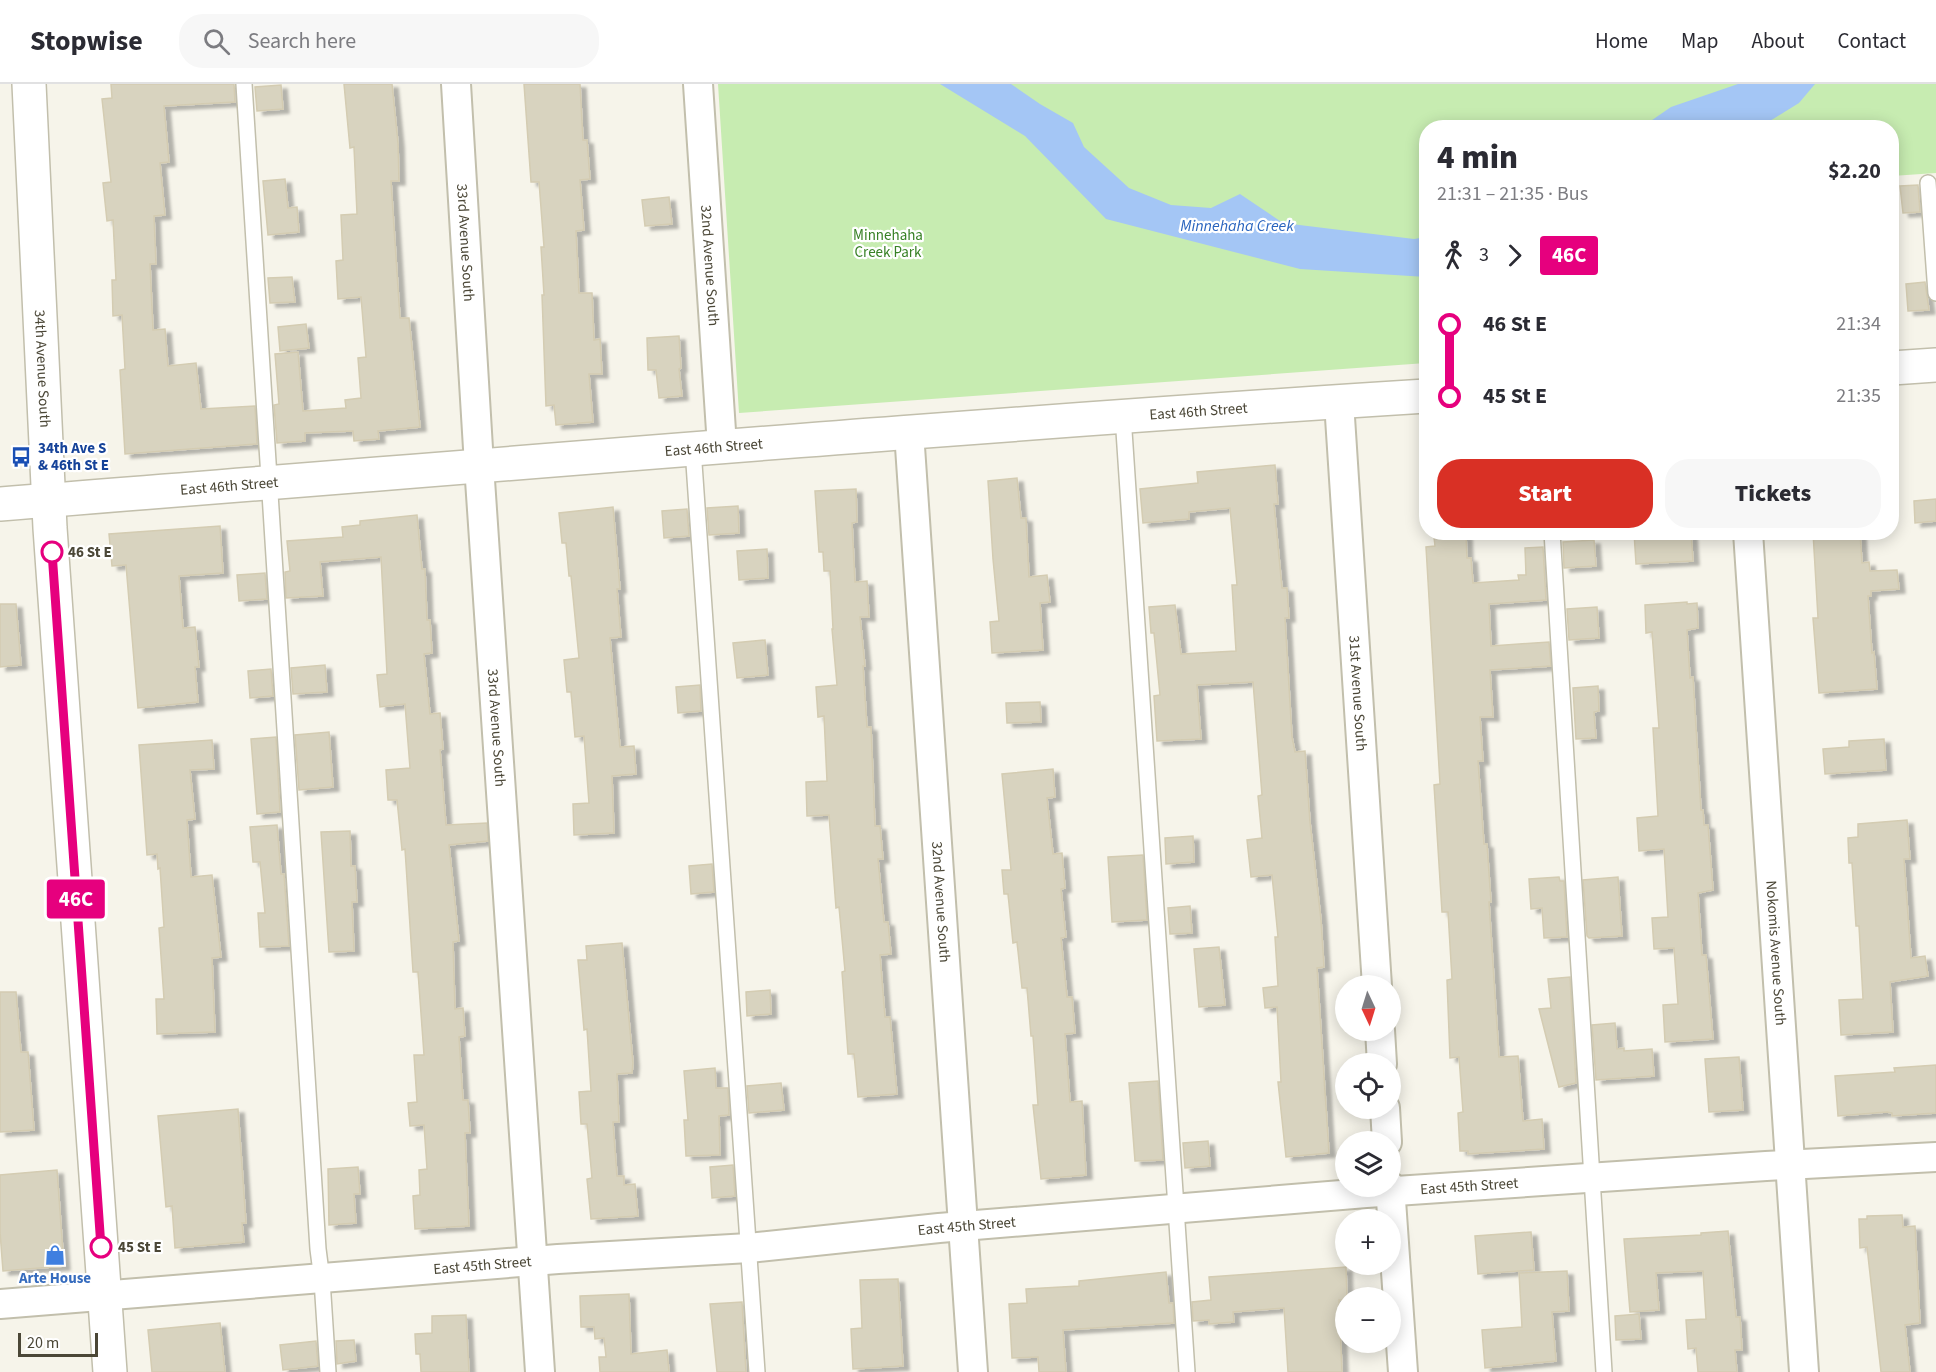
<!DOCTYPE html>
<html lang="en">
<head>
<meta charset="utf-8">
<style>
	body { margin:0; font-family:"Source Sans 3",sans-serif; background:#f7f7f7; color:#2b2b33; height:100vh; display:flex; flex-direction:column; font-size:22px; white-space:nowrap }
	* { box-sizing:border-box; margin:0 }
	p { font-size:20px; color:#7c7c81 }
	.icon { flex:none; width:33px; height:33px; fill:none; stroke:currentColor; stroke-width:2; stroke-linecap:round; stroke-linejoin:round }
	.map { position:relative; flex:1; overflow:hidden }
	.drawer { position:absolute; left:1419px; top:36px; width:480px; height:420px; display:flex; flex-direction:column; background:#fff; border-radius:24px; box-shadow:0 3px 15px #0003 }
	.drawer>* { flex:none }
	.badge { padding:0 12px; border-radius:4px; font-size:21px; line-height:39px }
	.needle { width:39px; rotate:176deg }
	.buttons { position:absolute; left:1335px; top:891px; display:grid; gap:12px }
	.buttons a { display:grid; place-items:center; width:66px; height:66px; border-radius:50%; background:#fff; box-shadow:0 3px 15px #0003; font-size:30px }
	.scale { position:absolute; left:18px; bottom:15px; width:80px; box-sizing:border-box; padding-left:6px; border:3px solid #4b4737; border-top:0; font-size:16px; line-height:21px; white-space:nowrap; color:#4b4737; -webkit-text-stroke:4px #fff; paint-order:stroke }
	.map>.badge { position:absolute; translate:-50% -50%; box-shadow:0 0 0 3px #fff }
	.legs { display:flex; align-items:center; gap:9px; height:66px; padding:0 18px; font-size:20px }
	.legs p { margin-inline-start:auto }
	.head { display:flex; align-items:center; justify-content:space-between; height:102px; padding:0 18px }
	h1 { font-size:33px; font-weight:800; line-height:45px }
	.primary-button { display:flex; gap:12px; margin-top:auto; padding:12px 18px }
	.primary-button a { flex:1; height:69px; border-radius:24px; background:#d93025; color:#fff; font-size:24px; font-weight:800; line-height:69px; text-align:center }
	.primary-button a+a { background:#f7f7f7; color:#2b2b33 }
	ul { padding:0 18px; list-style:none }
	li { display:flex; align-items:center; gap:21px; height:72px; font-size:22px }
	li i { display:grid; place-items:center; width:9px; height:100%; margin:0 8px; background:currentColor }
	li i::after { content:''; width:15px; height:15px; margin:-8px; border:4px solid; border-radius:50%; background:#fff }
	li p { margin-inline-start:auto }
	li:first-child i { background:linear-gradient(#0000 50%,currentColor 0) }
	li:last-child i { background:linear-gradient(currentColor 50%,#0000 0) }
	header { display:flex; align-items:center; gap:36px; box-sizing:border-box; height:84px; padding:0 30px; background:#fff; border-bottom:2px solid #e1e1e2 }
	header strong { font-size:28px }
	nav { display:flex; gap:33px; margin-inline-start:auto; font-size:21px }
	.search { width:420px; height:54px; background:#f7f7f7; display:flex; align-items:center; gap:15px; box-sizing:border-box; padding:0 21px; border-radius:24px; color:#7c7c81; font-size:22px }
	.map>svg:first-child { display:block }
	.green { fill:#c7ecb1 }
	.water { fill:#a4c6f5 }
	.building { fill:#d8d3bf; stroke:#d4ccb2; stroke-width:1.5; filter:url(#shadow) }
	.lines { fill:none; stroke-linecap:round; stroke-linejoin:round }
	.service-casing { stroke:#c2bfac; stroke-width:18 }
	.minor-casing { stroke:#c2bfac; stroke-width:32 }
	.tertiary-casing { stroke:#c2bfac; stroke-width:36 }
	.service { stroke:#fff; stroke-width:15 }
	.minor { stroke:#fff; stroke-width:28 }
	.tertiary { stroke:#fff; stroke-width:33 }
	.line-1-casing { stroke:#fff; stroke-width:14 }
	.line-1 { stroke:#e6007e; stroke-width:9 }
	.stop-1-dot { fill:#fff; stroke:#e6007e; stroke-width:3 }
	.labels { text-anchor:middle; stroke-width:4.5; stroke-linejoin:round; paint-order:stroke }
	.park-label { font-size:15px; fill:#388126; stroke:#fff }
	.street-label { font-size:15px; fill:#4b4737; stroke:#fff }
	.transit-label { font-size:15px; font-weight:bold; fill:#164399; stroke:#fff; text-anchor:start }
	.stop-label { font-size:15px; font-weight:bold; fill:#4b4737; stroke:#fff; text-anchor:start }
	.shop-label { font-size:15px; font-weight:bold; fill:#366cbe; stroke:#fff }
	.water-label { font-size:16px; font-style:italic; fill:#2964be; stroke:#fff }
</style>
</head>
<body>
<header>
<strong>Stopwise</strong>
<div class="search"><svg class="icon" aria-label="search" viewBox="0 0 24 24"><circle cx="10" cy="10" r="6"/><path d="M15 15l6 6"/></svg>Search here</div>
<nav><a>Home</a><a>Map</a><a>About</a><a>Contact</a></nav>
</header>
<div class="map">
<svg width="1936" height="1288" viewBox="0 0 1936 1288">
	<defs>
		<filter id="shadow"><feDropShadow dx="6" dy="4" stdDeviation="1.5" flood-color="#0004"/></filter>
	</defs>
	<rect width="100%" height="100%" fill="#f6f4ea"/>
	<!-- green -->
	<path class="green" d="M718,0H1936V89L1892,92V44H1426V279L739,329Z"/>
	<!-- water -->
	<g class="water">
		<path d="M940,0H1011L1040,20L1073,39L1084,63L1129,104L1171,121L1211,124L1240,110L1283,139L1414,155L1426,153V193L1300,185L1106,135L1025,52Z"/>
		<path d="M1738,0H1815L1799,19L1760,43H1642L1671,23Z"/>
	</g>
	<!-- building -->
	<g class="building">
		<path d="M111,0H234L235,18L164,22L169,78L160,79L165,131L154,132L156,180H150L153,246L165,245L168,282L196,279L201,325L255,322L257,360L125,370L120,286L125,285L122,231L113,232L112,196H116L113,136L107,137L103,99L111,98L102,15L112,14Z"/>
		<path d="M344,0H392L398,59L399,97H391L400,234H409L420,343L378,347L379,355L354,357L353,347L305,349V357L277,359L274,321L279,320L275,270L298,268L303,327L346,324L345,316L361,314L358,274L366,273L361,213L338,215L336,177L343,176L341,131L357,130L354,63L350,64Z"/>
		<path d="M524,0H580L583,56H587L590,95L580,96L584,146L576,147L579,209H592L594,256L600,255L602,290H589L593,338L556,341L554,321L546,322L542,211H544L541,163H544L539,98H531Z"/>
		<path d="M281,1L283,25L257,27L255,3Z"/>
		<path d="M285,95L288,124L297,123L299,148L268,151L263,97Z"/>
		<path d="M1918,101L1920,128L1903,129L1900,102Z"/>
		<path d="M669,113L672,140L645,142L642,116Z"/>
		<path d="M292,193L295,218L270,219L268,194Z"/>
		<path d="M1925,198L1929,226L1908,227L1906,200Z"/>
		<path d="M306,240L309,264L280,267L278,243Z"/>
		<path d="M679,252L681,284L679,285L682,312L659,314L656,286H648L647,254Z"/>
		<path d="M1275,381L1278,420H1274L1282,504H1287L1289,534H1285L1292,653L1295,668L1305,667L1310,738L1321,836L1324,883L1317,884L1329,1069L1286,1073L1278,998H1281L1277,923L1265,924L1263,904L1278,902L1275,853H1278L1272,791L1251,793L1247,756L1262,754L1258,712L1262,711L1253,598L1197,601L1201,655L1157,657L1154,612L1160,611L1154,549H1151L1149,523L1175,521L1181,570L1236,567L1232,501H1237L1230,424L1189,428V435L1143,439L1140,405L1198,399L1197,388Z"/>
		<path d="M1017,394L1021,434H1026L1029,493L1047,491L1050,518L1040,519L1043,566L992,569L990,538L999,537L993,475L988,397Z"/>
		<path d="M856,405L857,438L852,439L855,498L867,497L869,533H860L865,582H863L867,643H871L875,742H880L883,775H878L884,838H888L891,870L880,871L885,933H890L897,1010L858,1013L854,970H848L842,888L845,887L839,823L836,824L829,731L807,732L806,698L827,697L824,632L818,633L816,603L837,601L832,545H833L830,487H824L823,468H819L815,407Z"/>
		<path d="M1936,415V437L1915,439L1914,417Z"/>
		<path d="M738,422L739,449L709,451L707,424Z"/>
		<path d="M613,423L620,505H617L621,553L610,554L620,663L634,662L636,690L612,692L614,749L574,751L573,720L589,719L584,652L575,653L571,608H567L564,576L579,574L571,492H569L566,459H562L559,429Z"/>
		<path d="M687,425L689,452L664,454L662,427Z"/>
		<path d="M417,431L422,485H425L427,536H430L432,569L424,570L430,630L440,629L443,665L440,666L446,741L487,739L488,757L449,761L459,857L453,858L455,925L463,924L465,952L459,953L463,1016H468L470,1049H465L469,1142L415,1145L413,1112L420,1111L419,1086L427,1085L424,1041L410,1042L408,1019L417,1018L414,971H424L418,888H413L405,765L402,766L397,716H388L386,686L410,684L405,620L380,623L377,591L387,590L381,473L320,478L323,512L286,514L285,488L290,487L287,457L343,453L342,443L360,441V437Z"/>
		<path d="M220,442L223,489L179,492L183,544L195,543L199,583H195L198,618L138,624L126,481L112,482L109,450Z"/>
		<path d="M1634,448H1691L1693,477L1636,480Z"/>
		<path d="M1813,448H1860L1862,479L1869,478L1870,487L1897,486L1899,505L1871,507V512H1868L1872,569L1874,568L1877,605L1819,609L1813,534H1818Z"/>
		<path d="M1466,451L1467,474H1471L1473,499L1519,496L1518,491H1526L1525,464L1543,463L1546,516L1489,520L1491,562L1549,558L1551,582L1490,586L1493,633H1480L1483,677H1478L1484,760H1487L1491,818H1489L1499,973L1518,972L1523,1037L1542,1035L1544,1065L1468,1070V1067H1460L1458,1029L1463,1028L1459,973L1450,974L1447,896L1452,895L1448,828H1442L1434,701L1440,700L1426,463L1435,462L1434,453Z"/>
		<path d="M1594,456L1596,482L1564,484L1563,458Z"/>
		<path d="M767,465L768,494L739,496L737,467Z"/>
		<path d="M265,489L267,515L239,517L237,491Z"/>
		<path d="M1687,518V520L1697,519L1698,544L1687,546L1690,594L1693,593L1701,726H1703L1704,741H1708L1713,806L1698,809L1702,871H1706L1713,955L1665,958L1663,921L1678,920L1674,864L1654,865L1652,834L1668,833L1664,765L1639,767L1637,734L1658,732L1653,644H1659L1652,548L1646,549L1645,521Z"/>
		<path d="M0,520H16L21,581L0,583Z"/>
		<path d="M1597,523L1599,554L1569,556L1567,525Z"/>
		<path d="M765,556L768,591L737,594L733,559Z"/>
		<path d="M325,581L327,608L293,610L291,584Z"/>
		<path d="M271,585L273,612L250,614L248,587Z"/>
		<path d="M700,601L701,627L678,629L676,603Z"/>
		<path d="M1598,602L1599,627L1594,628L1596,654L1576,655L1573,604Z"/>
		<path d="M1040,618L1041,638L1007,639L1006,619Z"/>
		<path d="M329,648L333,703L299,706L295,651Z"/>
		<path d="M276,653L280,728L257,730L251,655Z"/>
		<path d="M1884,655L1886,686L1825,690L1823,665L1849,663V657Z"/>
		<path d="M212,656L214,685L190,686L195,735L187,736L191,793L212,791L221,873L212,874L215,948L157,950L156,915H164L159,844L164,843L160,784L158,785L157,770L147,771L139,661Z"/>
		<path d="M1053,685L1055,713L1047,714L1053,770L1062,769L1065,804L1061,805L1066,853L1061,854L1067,913H1072L1075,949L1065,950L1070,1018L1082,1017L1086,1091L1041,1095L1033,1021H1038L1033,952H1031L1027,904H1022L1017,858L1013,859L1008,810H1004L1002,786H1011L1002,690Z"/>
		<path d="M1907,736L1910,775H1904L1911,874L1925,872L1928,892L1890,898L1893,948L1841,951L1839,916L1863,915L1859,842H1856L1852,779H1849L1848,754L1858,753V740Z"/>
		<path d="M277,741L281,790H284L289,862L260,863L258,829H265L260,778H253L250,743Z"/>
		<path d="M350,747L351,782H355L357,818H352L354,867L329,868L321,748Z"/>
		<path d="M1193,752L1194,778L1166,780L1165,754Z"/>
		<path d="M1143,771L1147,836L1112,838L1108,773Z"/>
		<path d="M712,780L714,808L691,810L689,782Z"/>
		<path d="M1559,793L1560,797H1564L1567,853L1544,854L1542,824L1531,825L1529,795Z"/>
		<path d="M1618,793L1622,852L1589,854L1587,852L1583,796Z"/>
		<path d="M1190,822L1192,849L1170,850L1168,824Z"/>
		<path d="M622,859L633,979L632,989L617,990L619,1038H613L617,1092H624V1101L635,1100L638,1132L591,1135L587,1095L592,1094L587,1040H581L579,1008L591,1007L587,945L584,946L578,876H587L586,862Z"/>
		<path d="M1219,863L1225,921L1199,923L1194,865Z"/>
		<path d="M1570,893L1576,999L1559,1003L1539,925L1551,924L1548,895Z"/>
		<path d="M770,906L771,930L747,932L746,908Z"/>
		<path d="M0,908H16L21,968H28L34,1046L0,1048Z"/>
		<path d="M1615,939L1617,965L1624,964V967L1652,965L1654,992L1596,996L1592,941Z"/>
		<path d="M1739,973L1743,1026L1709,1028L1705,975Z"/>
		<path d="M1936,981V1029L1892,1032V1029L1887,1028L1838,1032L1835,992L1895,988L1894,984Z"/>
		<path d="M715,984L716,1004H728L729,1031L719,1032L720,1071L686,1072L684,1036H688L684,987Z"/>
		<path d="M1158,997L1163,1076L1135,1077L1129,999Z"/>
		<path d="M781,999L784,1026L749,1029L747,1002Z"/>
		<path d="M238,1025L246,1139H242L244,1158L175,1164L172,1122L166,1123L158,1032Z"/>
		<path d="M1208,1057L1210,1082L1185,1084L1183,1059Z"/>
		<path d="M733,1081L735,1112L712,1114L710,1083Z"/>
		<path d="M358,1083L360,1110H354L356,1139L329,1141L328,1085Z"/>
		<path d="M57,1086L64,1182L3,1187L0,1148V1091Z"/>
		<path d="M1902,1131L1903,1143L1915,1142L1920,1239L1905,1241L1910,1288H1881L1867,1163L1860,1164L1859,1135H1867V1132Z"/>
		<path d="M1728,1147L1736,1233H1740L1742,1266H1735L1737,1288H1698L1696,1264L1688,1265L1686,1236L1706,1235L1703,1187L1656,1189L1659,1226L1630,1228L1624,1155L1701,1151V1149Z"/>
		<path d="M1531,1148L1534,1186L1478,1190L1475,1152Z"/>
		<path d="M1346,1183L1347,1214L1346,1216H1339L1342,1288H1288L1284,1224L1233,1228L1234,1238L1209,1240V1236L1193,1237L1192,1218L1211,1216L1209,1193Z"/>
		<path d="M1567,1187L1569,1227L1552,1228L1556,1277L1485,1284L1482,1246L1522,1243L1519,1189Z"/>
		<path d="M1166,1188L1169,1219H1173L1174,1239L1063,1246L1066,1288H1039L1038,1273L1012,1274L1009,1220L1027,1219L1026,1205L1079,1202V1197Z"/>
		<path d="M898,1195L903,1282L853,1285L851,1245L862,1244L860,1196Z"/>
		<path d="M629,1210L631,1270L667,1266L669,1288H600L599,1273H606L604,1254L595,1255L594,1243H581L580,1212Z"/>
		<path d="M742,1218L746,1288H717L710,1220Z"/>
		<path d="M1639,1230L1641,1255L1616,1256L1615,1232Z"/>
		<path d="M466,1231L469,1288H421L420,1270H416L415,1250L432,1249V1232Z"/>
		<path d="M220,1239L225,1288H152L148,1246Z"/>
		<path d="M354,1256L356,1277L337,1280L336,1257Z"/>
		<path d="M316,1257L318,1282L283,1286L280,1261Z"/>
	</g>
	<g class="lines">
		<!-- service casing -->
		<g class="service-casing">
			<g id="service">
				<path d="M244,0L318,1165L322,1196L328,1288"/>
				<path d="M1928,99L1936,209"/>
				<path d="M1123,332L1187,1288"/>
				<path d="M693,365L757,1288"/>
				<path d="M1552,448L1604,1288"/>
			</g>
		</g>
		<!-- minor casing -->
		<g class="minor-casing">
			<g id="minor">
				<path id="s1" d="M456,0L479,381L540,1288"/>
				<path id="s2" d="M698,0L722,362"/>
				<path id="s3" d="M1339,318L1377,902"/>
				<path id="s4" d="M909,348L973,1288"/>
				<path id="s5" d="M1748,448L1804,1288"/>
				<path d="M1380,946L1382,980"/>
				<path d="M1385,1024L1387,1058"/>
				<path d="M1390,1102L1403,1288"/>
				<path id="s6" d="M0,1220L558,1175L749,1164L939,1144L1366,1109L1766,1082L1936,1073"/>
			</g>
		</g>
		<!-- tertiary casing -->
		<g class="tertiary-casing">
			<g id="tertiary">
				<path id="s7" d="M29,0L50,444L110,1288"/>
				<path d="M1892,284L1936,281"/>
				<path id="s8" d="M0,420C475,383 950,342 1426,312"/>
			</g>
		</g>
		<!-- service -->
		<use href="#service" class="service"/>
		<!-- minor -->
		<use href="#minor" class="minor"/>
		<!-- tertiary -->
		<use href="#tertiary" class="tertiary"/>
	</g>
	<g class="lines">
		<!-- line-1 casing -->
		<g class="line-1-casing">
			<path id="line-1" d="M52,468L101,1163"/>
		</g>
		<!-- line-1 -->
		<use href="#line-1" class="line-1"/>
	</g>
	<!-- icons -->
	<defs>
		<g id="bus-bare" transform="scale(1.62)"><path d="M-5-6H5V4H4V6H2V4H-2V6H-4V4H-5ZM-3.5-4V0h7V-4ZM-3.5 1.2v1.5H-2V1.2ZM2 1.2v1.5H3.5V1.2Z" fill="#1a4fb4" stroke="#fff" stroke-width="2.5" paint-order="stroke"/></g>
		<g id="shop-bare" transform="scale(1.62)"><path d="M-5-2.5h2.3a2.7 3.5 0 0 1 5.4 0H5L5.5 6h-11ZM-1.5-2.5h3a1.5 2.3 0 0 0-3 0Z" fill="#3f7fe0" stroke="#fff" stroke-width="2.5" paint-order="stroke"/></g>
	</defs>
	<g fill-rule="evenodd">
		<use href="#bus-bare" x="21" y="373"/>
		<use href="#shop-bare" x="55" y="1171"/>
	</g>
	<!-- markers -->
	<g class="stop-1-dot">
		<circle cx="52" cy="468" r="10"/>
		<circle cx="101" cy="1163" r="10"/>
	</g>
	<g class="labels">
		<!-- park labels -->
		<g class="park-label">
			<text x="888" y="156">Minnehaha<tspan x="888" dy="17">Creek Park</tspan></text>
		</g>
		<!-- street labels -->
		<g class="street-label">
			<text dy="5" stroke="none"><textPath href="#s1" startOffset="159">33rd Avenue South</textPath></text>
			<text dy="5" stroke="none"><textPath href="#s2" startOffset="182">32nd Avenue South</textPath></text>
			<text dy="5" stroke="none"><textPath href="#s7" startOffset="285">34th Avenue South</textPath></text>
			<text dy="5" stroke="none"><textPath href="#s8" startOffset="1202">East 46th Street</textPath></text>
			<text dy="5" stroke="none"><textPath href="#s8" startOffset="716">East 46th Street</textPath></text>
			<text dy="5" stroke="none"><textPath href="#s8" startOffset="230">East 46th Street</textPath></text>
			<text dy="5" stroke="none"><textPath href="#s3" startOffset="292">31st Avenue South</textPath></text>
			<text dy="5" stroke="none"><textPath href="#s1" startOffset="645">33rd Avenue South</textPath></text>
			<text dy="5" stroke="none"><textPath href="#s4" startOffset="471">32nd Avenue South</textPath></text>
			<text dy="5" stroke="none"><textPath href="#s5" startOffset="422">Nokomis Avenue South</textPath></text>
			<text dy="5" stroke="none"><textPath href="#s6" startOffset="1474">East 45th Street</textPath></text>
			<text dy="5" stroke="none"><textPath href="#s6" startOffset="970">East 45th Street</textPath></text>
			<text dy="5" stroke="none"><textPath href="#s6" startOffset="484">East 45th Street</textPath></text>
		</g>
		<!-- transit labels -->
		<g class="transit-label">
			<text x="38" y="369">34th Ave S<tspan x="38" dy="17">&amp; 46th St E</tspan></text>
		</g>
		<!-- stop labels -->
		<g class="stop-label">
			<text x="68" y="473">46 St E</text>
			<text x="118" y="1168">45 St E</text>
		</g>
		<!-- shop labels -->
		<g class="shop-label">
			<text x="55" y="1199">Arte House</text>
		</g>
		<!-- water labels -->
		<g class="water-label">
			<text x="1237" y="147">Minnehaha Creek</text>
		</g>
	</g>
</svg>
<div class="buttons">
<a><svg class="needle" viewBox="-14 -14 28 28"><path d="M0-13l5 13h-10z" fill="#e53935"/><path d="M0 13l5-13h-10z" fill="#7c7c81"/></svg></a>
<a><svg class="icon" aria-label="locate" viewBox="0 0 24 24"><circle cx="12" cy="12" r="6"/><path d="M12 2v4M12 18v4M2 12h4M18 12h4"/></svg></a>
<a><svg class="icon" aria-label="layers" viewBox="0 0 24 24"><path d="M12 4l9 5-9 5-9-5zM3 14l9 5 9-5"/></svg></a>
<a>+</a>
<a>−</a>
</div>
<div class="scale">20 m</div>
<b class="badge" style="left:76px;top:815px;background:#e6007e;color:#fff">46C</b>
<section class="drawer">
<div class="head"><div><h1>4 min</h1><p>21:31 – 21:35 · Bus</p></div><b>$2.20</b></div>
<div class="legs"><svg class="icon" aria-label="walk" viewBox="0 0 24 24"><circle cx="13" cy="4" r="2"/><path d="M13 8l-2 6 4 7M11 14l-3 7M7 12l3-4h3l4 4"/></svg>3<svg class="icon" aria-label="forward" viewBox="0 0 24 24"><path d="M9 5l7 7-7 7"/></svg><b class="badge" style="background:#e6007e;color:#fff">46C</b></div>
<ul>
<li><i style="color:#e6007e"></i><b>46 St E</b><p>21:34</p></li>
<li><i style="color:#e6007e"></i><b>45 St E</b><p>21:35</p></li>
</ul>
<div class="primary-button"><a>Start</a><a>Tickets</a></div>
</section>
</div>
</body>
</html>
